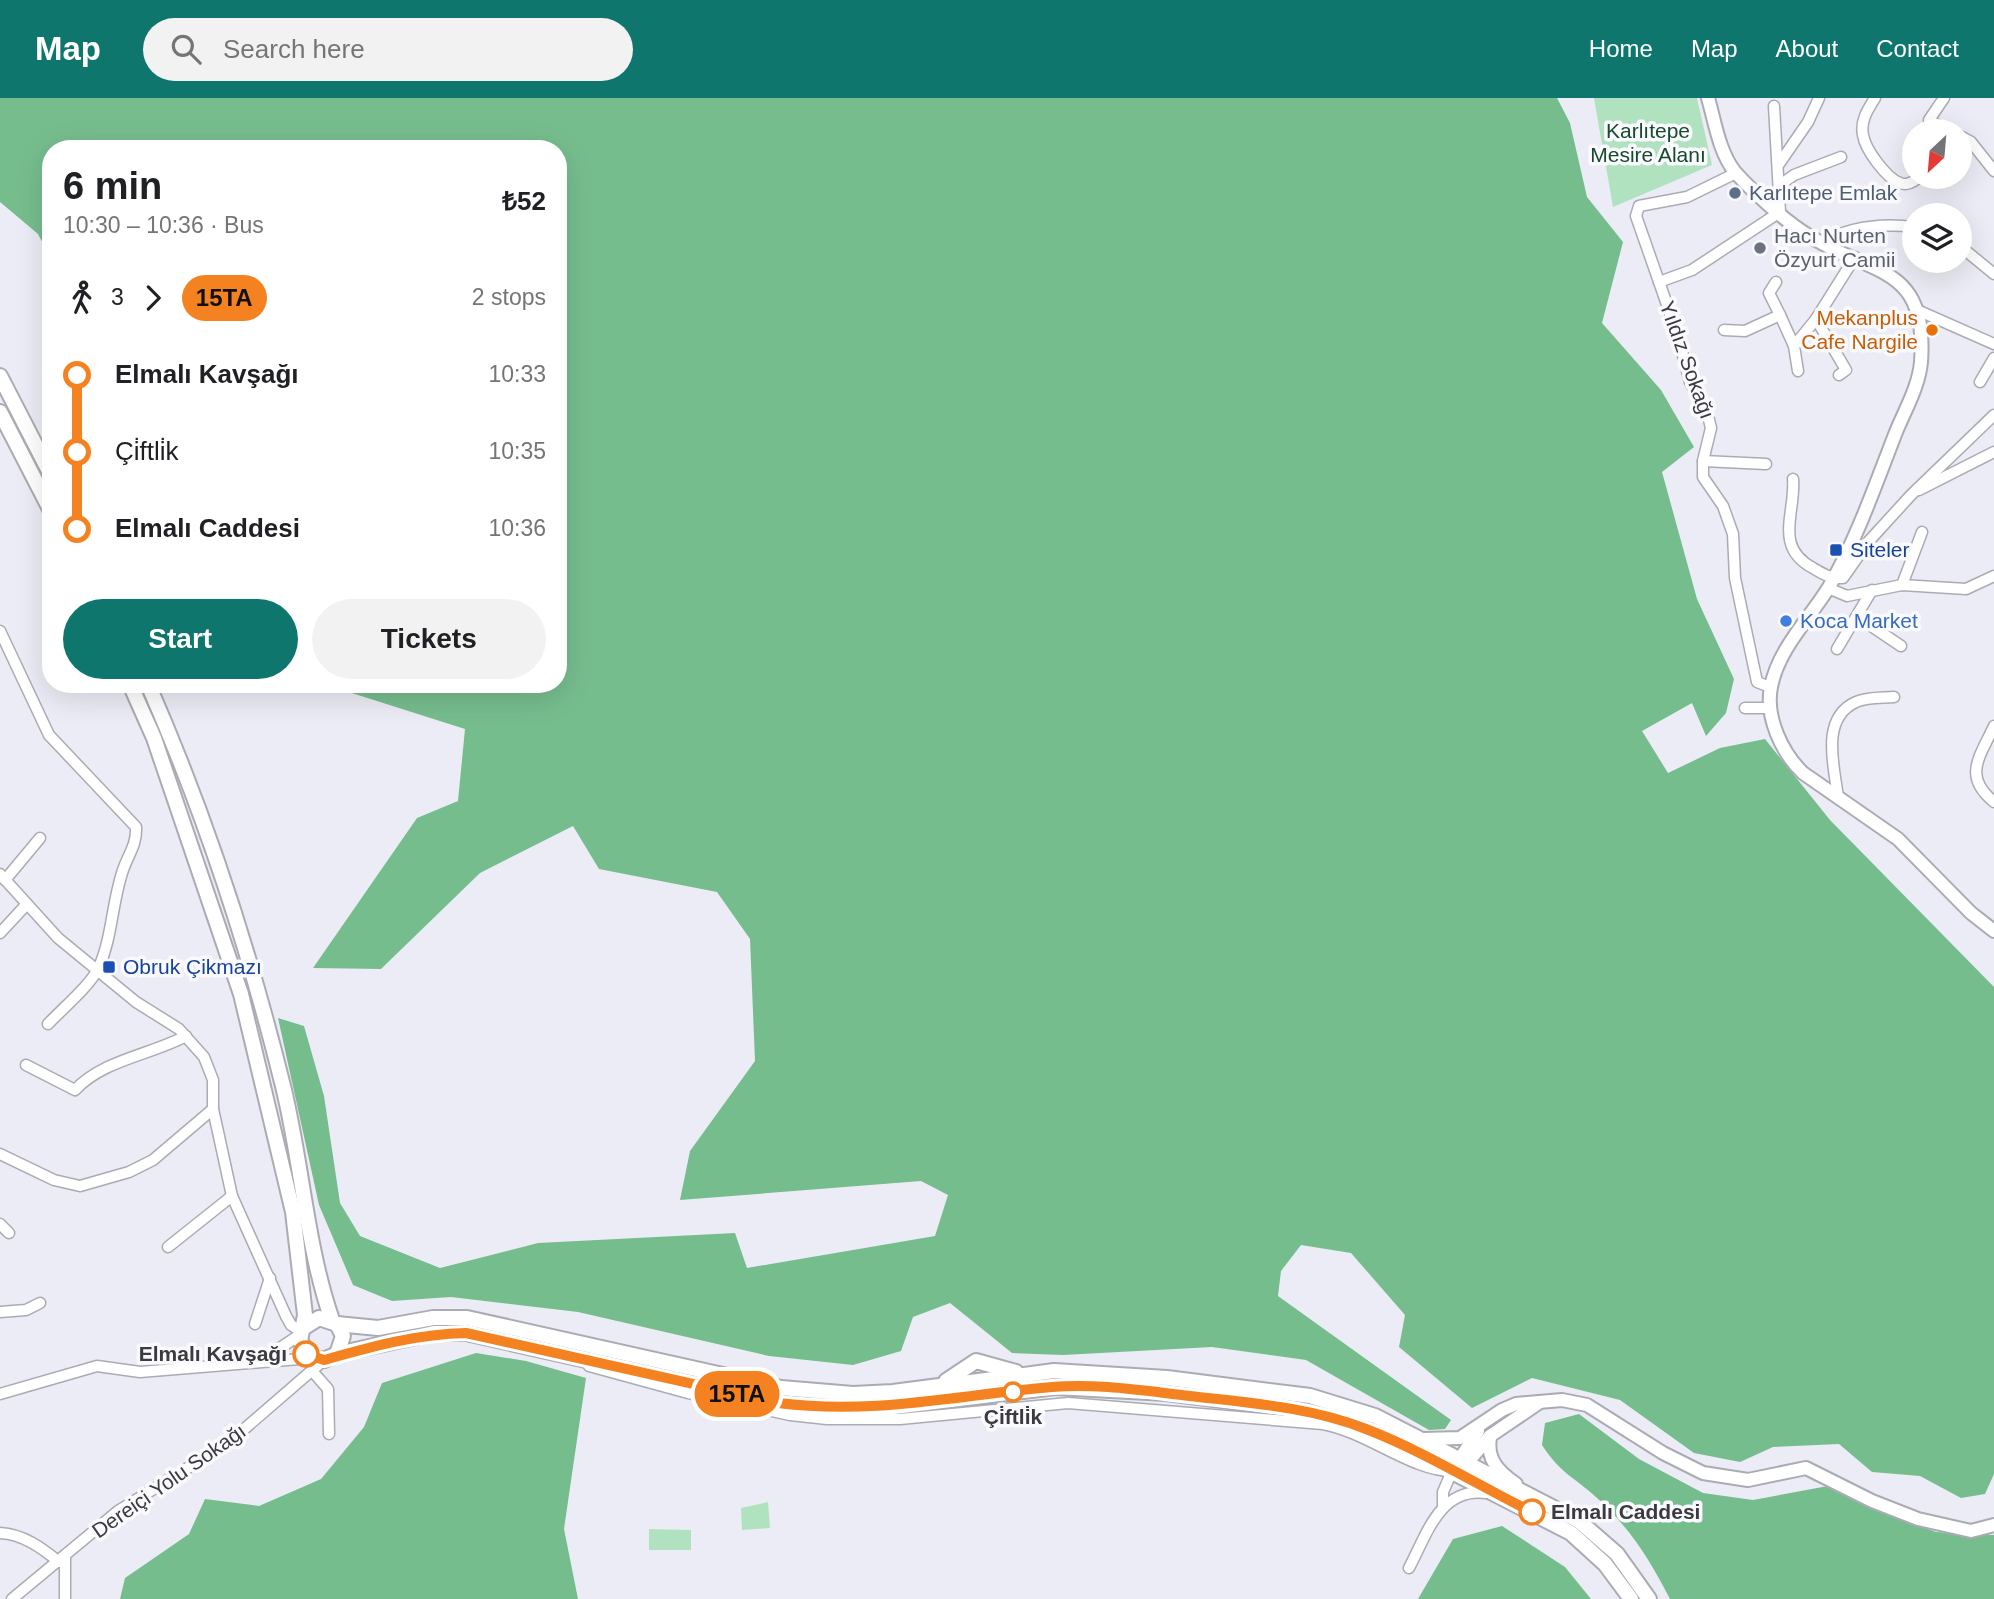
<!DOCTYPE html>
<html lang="en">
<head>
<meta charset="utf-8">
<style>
	body { margin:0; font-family:Helvetica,sans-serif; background:#f2f2f2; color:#202124; height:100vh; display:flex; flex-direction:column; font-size:26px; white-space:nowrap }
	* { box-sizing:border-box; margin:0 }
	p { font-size:23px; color:#757577 }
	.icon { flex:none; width:38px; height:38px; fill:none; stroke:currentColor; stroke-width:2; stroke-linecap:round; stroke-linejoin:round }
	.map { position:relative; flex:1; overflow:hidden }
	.details { position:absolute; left:42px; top:42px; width:525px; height:553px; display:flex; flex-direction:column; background:#fff; border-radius:28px; box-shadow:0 7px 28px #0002 }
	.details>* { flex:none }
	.badge { padding:0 14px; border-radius:23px; font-size:24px; line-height:46px }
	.needle { width:46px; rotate:206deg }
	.fabs { position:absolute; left:1902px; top:21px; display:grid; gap:14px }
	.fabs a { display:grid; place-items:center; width:70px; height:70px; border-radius:50%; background:#fff; box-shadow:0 7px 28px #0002; font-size:35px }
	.map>.badge { position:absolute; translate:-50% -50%; box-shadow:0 0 0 4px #fff }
	.legs { display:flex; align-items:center; gap:10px; height:77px; padding:0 21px; font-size:23px }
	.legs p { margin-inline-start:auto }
	.headline { display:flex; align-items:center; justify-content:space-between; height:119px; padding:0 21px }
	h1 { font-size:38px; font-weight:800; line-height:52px }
	.cta { display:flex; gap:14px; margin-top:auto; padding:14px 21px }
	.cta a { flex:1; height:80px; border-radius:42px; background:#0f766e; color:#fff; font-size:28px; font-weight:800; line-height:80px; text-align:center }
	.cta a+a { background:#f2f2f2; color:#202124 }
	ul { padding:0 21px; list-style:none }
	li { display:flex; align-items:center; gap:24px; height:77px; font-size:26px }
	li i { display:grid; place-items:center; width:10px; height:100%; margin:0 9px; background:currentColor }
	li i::after { content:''; width:18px; height:18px; margin:-9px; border:5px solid; border-radius:50%; background:#fff }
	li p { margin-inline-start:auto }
	li:first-child i { background:linear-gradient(#0000 50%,currentColor 0) }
	li:last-child i { background:linear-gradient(currentColor 50%,#0000 0) }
	header { display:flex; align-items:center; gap:42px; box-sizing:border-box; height:98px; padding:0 35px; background:#0f766e; color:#fff }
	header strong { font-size:33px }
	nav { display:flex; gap:38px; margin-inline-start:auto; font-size:24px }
	.search { width:490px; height:63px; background:#f2f2f2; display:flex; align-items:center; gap:18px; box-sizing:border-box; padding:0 24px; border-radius:38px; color:#757577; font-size:26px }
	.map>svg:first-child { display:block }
	.green { fill:#b1e2c0 }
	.forest { fill:#76bd8e }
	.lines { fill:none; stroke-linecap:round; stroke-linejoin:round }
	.minor-casing { stroke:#ababb4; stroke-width:13 }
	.major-casing { stroke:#ababb4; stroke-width:16 }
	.highway-casing { stroke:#ababb4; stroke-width:18 }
	.minor { stroke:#fff; stroke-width:10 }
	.major { stroke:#fff; stroke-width:12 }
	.highway { stroke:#fff; stroke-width:14 }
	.line-1-casing { stroke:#fff; stroke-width:16 }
	.line-1 { stroke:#f58220; stroke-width:10 }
	.service-dot { fill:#5c6f8a; stroke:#fafafe; stroke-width:2.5 }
	.worship-dot { fill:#6b7280; stroke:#fafafe; stroke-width:2.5 }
	.food-dot { fill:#e8710a; stroke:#fafafe; stroke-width:2.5 }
	.transit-dot { fill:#1a4fb4; stroke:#fafafe; stroke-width:2.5 }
	.shop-dot { fill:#3f7fe0; stroke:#fafafe; stroke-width:2.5 }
	.stop-1-dot { fill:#fff; stroke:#f58220; stroke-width:3.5 }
	.labels { text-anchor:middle; stroke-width:7; stroke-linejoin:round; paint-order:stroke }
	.park-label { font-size:21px; fill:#154a2b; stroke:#fafafe }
	.service-label { font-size:21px; fill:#4e5e75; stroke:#fafafe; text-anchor:start }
	.worship-label { font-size:21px; fill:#5b616d; stroke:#fafafe; text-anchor:start }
	.food-label { font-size:21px; fill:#c56008; stroke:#fafafe; text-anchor:end }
	.street-label { font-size:21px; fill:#3b3b3f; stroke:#fafafe }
	.transit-label { font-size:21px; fill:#164399; stroke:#fafafe; text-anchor:start }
	.shop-label { font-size:21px; fill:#366cbe; stroke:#fafafe; text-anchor:start }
	.stop-label { font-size:21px; font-weight:bold; fill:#3b3b3f; stroke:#fafafe; text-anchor:end }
</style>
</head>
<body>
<header>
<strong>Map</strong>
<div class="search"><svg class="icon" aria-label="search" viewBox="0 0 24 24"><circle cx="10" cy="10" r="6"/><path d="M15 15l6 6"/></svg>Search here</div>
<nav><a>Home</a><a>Map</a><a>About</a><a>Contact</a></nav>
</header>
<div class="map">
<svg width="1994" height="1501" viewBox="0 0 1994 1501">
	<rect width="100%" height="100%" fill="#ececf6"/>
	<!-- green -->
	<g class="green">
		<path d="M1594,0H1697L1712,67L1613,109Z"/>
		<path d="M768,1404L770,1430L742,1432L741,1410Z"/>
		<path d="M649,1431L691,1432V1452H649Z"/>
	</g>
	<!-- forest -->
	<g class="forest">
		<path d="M0,0H1557L1570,25L1587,99L1623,144L1602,225L1661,292L1694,349L1662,374L1697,501L1734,581L1726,615L1706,638L1692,605L1642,633L1668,675L1720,650L1765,641L1830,722L1994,889V1376L1985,1396L1961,1400L1920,1378L1872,1374L1839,1346L1773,1349L1740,1364L1694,1355L1620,1302L1532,1280L1472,1310L1399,1249L1405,1217L1351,1155L1301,1147L1281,1173L1278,1198L1451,1322L1445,1331L1429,1332L1306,1262L1212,1249L1063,1257L1012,1255L950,1205L913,1219L901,1253L853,1267L769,1258L578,1214L451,1199L392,1203L353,1187L319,1107L278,920L304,928L324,998L340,1105L360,1138L440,1170L538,1145L735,1135L747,1170L935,1138L948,1097L921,1083L680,1102L690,1053L755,963L750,841L717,794L599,771L573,728L480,775L381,871L313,870L417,720L458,703L465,631L336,590L332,586H558V51H51V161L38,136L0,104Z"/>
		<path d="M476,1255L526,1263L586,1280L564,1431L578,1501H120L125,1480L189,1436L205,1401L259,1408L321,1381L364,1329L382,1285Z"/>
		<path d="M1579,1316L1639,1361L1703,1395L1753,1402L1828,1388L1875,1412L1936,1434L1994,1437V1501H1670C1650,1462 1630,1430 1597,1400C1573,1378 1561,1376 1542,1347L1545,1325Z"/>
		<path d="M1502,1428L1565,1469L1591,1501H1418L1453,1441Z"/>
	</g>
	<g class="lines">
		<!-- minor casing -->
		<g class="minor-casing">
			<g id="minor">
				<path d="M1875,0C1868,11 1860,23 1863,37C1865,51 1886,80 1900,85C1908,88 1914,83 1920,79"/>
				<path d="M1944,0L1929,22L1947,33"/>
				<path d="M1960,38L1971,44L1994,73"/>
				<path d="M1779,66L1808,24L1819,0"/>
				<path d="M1736,75L1687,99L1639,108L1636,118L1678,238L1690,284L1708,318L1711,330L1703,363V379L1723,408L1733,436L1735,480L1757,584L1770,589"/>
				<path d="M1780,87L1794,77L1841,59"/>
				<path d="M1821,145C1849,129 1882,125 1914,129"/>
				<path d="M1960,148L1994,176"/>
				<path d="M1659,184L1692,172L1780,114L1774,8"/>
				<path d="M1776,184L1769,195L1780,217"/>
				<path d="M1917,212L1994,246"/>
				<path d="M1816,221L1846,272L1839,277"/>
				<path d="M1724,232L1745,233L1780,217L1794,248"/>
				<path d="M1798,273L1794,248L1816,221L1855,159"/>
				<path d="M1980,284L1994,260"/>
				<path d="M1703,363L1766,366"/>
				<path d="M1793,381C1796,414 1773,449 1813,470C1823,476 1831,481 1843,480L1869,443L1911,397L1994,317"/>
				<path d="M1919,392L1994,354"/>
				<path d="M1902,487L1922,434"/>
				<path d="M1828,490L1847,498L1902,487L1966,491L1994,478"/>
				<path d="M1858,519L1901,548"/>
				<path d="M0,533L49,637L136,729C137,748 127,758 122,775C112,806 112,839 99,869C91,887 62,911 48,926"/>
				<path d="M1837,551L1872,492"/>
				<path d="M1745,610H1771"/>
				<path d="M1994,628C1980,659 1962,678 1994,704"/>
				<path d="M1838,699C1834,668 1820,620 1856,604C1866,599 1882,600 1894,599"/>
				<path d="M0,776L58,840L136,904L179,931L204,959L213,982V1011L232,1098L286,1218L291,1227L302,1234"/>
				<path d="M5,782L40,740"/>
				<path d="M0,835L26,807"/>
				<path d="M26,967L75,992C103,962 150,957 186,938"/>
				<path d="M0,1056L54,1082L80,1088L129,1074L153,1062L213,1011"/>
				<path d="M0,1126L9,1135"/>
				<path d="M168,1149L232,1098"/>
				<path d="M0,1214L26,1212L40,1205"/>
				<path d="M255,1226L270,1180"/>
				<path d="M262,1262L301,1236"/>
				<path d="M589,1268L688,1295L790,1317L827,1321H900L1068,1305L1323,1326C1367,1334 1412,1373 1452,1373L1443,1394V1407"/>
				<path d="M313,1274L328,1291L329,1336"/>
				<path d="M0,1296L97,1268L140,1274L312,1260"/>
				<path d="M0,1435C23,1436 42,1450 59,1464"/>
				<path d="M1409,1470C1427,1436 1440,1389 1486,1395"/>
				<path d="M12,1501L118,1413L228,1345L324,1262"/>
				<path d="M65,1501V1458"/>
			</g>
		</g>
		<!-- major casing -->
		<g class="major-casing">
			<g id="major">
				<path d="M1708,0C1715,24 1719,54 1735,74C1753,94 1788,126 1811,139C1874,178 1928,167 1921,264C1919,288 1905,312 1896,334C1876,385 1857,441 1829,489C1810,520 1778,551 1771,589C1765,619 1782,655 1803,675L1898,741L1971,815L1994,833"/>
				<path d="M1490,1339C1486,1362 1499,1374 1516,1386"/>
				<path d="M1423,1341L1460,1340L1502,1312L1516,1306L1562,1302L1587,1307L1663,1355L1703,1375L1748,1382L1806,1370L1872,1403L1918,1421L1971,1433L1994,1427"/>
				<path d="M1462,1371L1490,1338L1540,1304"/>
				<path d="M1452,1373L1478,1333"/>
			</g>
		</g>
		<!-- highway casing -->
		<g class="highway-casing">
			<g id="highway">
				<path d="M0,278L51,377"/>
				<path d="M0,314L51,413"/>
				<path d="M130,586L154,640L241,896L293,1114L305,1217L300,1243L312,1260L324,1262L337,1256L434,1235H466L778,1305L853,1311L894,1309L1055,1289L1166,1295L1307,1313L1370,1332L1571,1435L1605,1466L1631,1501"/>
				<path d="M148,586C205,716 249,851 283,988C302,1065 306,1147 332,1222"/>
				<path d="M337,1226L378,1230L433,1220H467L781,1290L853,1296L893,1294L1054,1273L1167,1280L1310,1298L1375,1318L1579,1423L1617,1456L1649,1501"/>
				<path d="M303,1230L319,1220L337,1226L343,1238L337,1256"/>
				<path d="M946,1283L976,1263L1016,1274"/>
			</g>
		</g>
		<!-- minor -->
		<use href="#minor" class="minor"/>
		<!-- major -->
		<use href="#major" class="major"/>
		<!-- highway -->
		<use href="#highway" class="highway"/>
	</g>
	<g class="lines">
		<!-- line-1 casing -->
		<g class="line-1-casing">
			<path id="line-1" d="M306,1256L324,1262C371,1249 416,1236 466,1235L778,1305C877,1317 956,1297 1052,1289C1097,1285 1145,1293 1190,1298C1250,1305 1310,1309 1366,1331C1423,1353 1478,1387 1532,1414"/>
		</g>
		<!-- line-1 -->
		<use href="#line-1" class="line-1"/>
	</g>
	<!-- markers -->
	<circle class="service-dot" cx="1735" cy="95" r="7"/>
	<circle class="worship-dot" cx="1760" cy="150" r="7"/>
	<circle class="food-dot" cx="1932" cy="232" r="7"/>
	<g class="transit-dot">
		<rect x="1829" y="445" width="14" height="14" rx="3.5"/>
		<rect x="102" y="862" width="14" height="14" rx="3.5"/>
	</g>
	<circle class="shop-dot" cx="1786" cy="523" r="7"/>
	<g class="stop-1-dot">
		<circle cx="306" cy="1256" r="12"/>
		<circle cx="1013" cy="1294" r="9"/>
		<circle cx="1532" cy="1414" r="12"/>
	</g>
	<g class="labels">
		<!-- park labels -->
		<g class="park-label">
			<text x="1648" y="40">Karlıtepe<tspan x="1648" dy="24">Mesire Alanı</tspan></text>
		</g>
		<!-- service labels -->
		<g class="service-label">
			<text x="1749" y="102">Karlıtepe Emlak</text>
		</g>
		<!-- worship labels -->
		<g class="worship-label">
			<text x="1774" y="145">Hacı Nurten<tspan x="1774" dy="24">Özyurt Camii</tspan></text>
		</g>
		<!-- food labels -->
		<g class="food-label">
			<text x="1918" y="227">Mekanplus<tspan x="1918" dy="24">Cafe Nargile</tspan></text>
		</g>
		<!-- street labels -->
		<g class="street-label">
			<text transform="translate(1687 262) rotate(70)" y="7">Yıldız Sokağı</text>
			<text transform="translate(169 1383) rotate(-35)" y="7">Dereiçi Yolu Sokağı</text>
		</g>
		<!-- transit labels -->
		<g class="transit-label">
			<text x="1850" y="459">Siteler</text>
			<text x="123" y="876">Obruk Çikmazı</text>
		</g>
		<!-- shop labels -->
		<g class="shop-label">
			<text x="1800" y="530">Koca Market</text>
		</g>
		<!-- stop labels -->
		<g class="stop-label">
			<text x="287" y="1263">Elmalı Kavşağı</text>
			<text x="1013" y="1326" text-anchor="middle">Çi̇ftli̇k</text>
			<text x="1551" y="1421" text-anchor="start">Elmalı Caddesi</text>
		</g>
	</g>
</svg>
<div class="fabs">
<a><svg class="needle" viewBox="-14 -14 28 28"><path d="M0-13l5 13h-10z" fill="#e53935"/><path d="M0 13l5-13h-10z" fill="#757577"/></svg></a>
<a><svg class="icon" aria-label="layers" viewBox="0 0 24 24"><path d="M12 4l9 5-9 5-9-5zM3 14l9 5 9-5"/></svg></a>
</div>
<b class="badge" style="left:737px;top:1296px;background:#f58220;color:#111">15TA</b>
<section class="details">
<div class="headline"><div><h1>6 min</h1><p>10:30 – 10:36 · Bus</p></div><b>₺52</b></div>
<div class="legs"><svg class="icon" aria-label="walk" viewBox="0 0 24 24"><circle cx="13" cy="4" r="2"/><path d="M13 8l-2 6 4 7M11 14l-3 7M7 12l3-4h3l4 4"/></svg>3<svg class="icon" aria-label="forward" viewBox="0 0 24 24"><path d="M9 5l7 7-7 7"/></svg><b class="badge" style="background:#f58220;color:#111">15TA</b><p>2 stops</p></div>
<ul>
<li><i style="color:#f58220"></i><b>Elmalı Kavşağı</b><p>10:33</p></li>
<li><i style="color:#f58220"></i><span>Çi̇ftli̇k</span><p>10:35</p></li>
<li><i style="color:#f58220"></i><b>Elmalı Caddesi</b><p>10:36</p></li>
</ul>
<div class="cta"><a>Start</a><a>Tickets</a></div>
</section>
</div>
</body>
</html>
